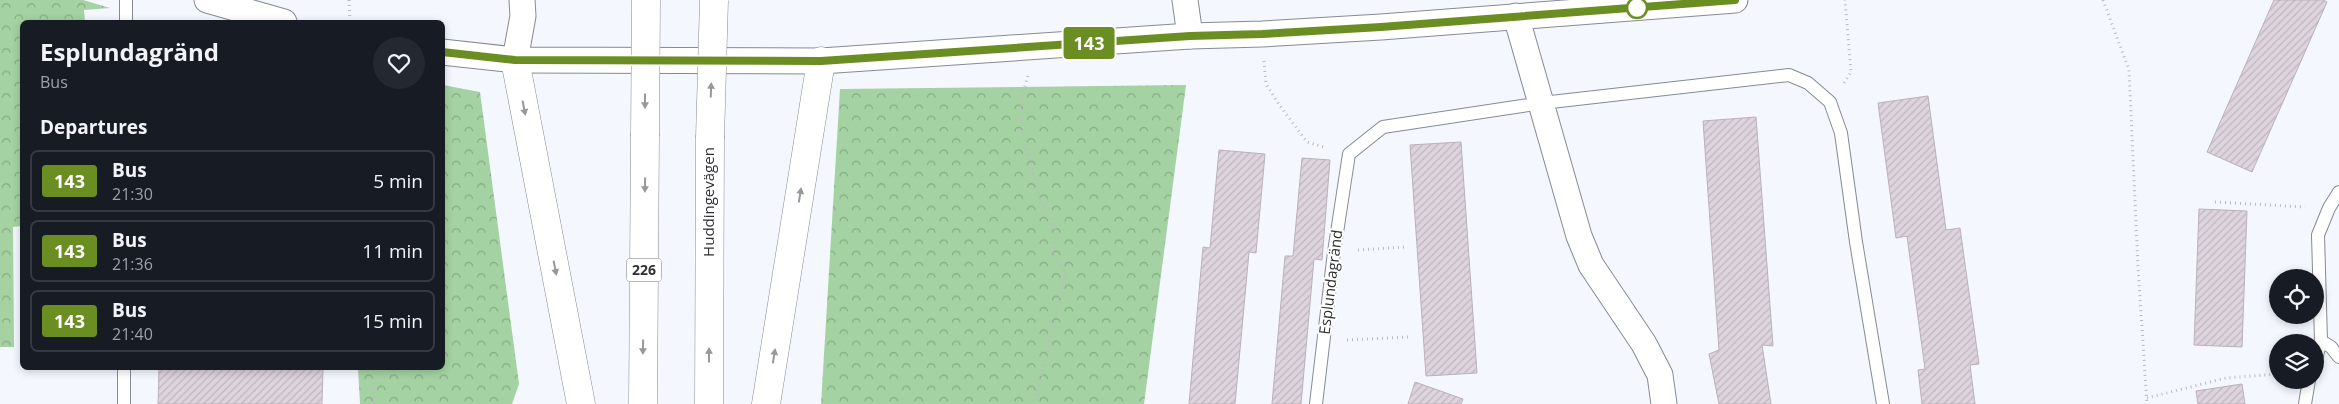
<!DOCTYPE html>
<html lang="en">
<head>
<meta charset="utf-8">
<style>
	body { margin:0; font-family:"Open Sans",sans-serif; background:#242831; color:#f1f3f6; height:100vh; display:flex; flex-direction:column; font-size:19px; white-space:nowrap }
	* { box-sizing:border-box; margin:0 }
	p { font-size:16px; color:#9ea1a6 }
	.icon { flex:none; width:28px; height:28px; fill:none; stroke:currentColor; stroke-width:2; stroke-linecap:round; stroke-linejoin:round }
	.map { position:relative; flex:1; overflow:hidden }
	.sheet { position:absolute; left:20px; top:20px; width:425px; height:350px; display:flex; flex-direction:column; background:#171b24; border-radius:8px; box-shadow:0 2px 8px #0003 }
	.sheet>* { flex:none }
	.badge { padding:0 10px; border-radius:4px; font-size:18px; line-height:32px }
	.controls { position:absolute; left:2269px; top:269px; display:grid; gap:10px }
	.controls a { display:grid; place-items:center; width:55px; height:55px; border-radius:50%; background:#171b24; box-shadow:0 2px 8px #0003; font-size:25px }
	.map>.badge { position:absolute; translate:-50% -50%; box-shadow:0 0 0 2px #fff }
	h2 { padding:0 20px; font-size:19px; line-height:45px }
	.round { display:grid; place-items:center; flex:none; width:52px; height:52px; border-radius:26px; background:#242831 }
	.overview { display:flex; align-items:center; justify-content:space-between; height:85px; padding:0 20px }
	h1 { font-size:24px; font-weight:700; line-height:38px }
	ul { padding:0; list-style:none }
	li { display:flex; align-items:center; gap:15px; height:62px; margin:0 10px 8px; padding:0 10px; border:2px solid #363941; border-radius:8px }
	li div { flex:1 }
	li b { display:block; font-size:19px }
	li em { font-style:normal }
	li .badge { min-width:55px; font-weight:700; text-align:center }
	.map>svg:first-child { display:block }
	.forest { fill:url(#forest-crowns) }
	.building { fill:url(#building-hatch); stroke:#bab1ba }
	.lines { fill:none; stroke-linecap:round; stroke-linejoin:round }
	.service-casing { stroke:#868a94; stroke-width:14 }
	.minor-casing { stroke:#868a94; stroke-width:27 }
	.primary-casing { stroke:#868a94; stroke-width:29 }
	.path { stroke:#b9bbc1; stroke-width:3; stroke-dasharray:1 4; stroke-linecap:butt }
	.service { stroke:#fff; stroke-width:12 }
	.minor { stroke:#fff; stroke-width:25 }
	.primary { stroke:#fff; stroke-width:28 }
	.primary-bridge-casing { stroke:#868a94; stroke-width:29; stroke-linecap:butt }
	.primary-bridge { stroke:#fff; stroke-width:28 }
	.oneway { fill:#96989a }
	.line-casing { stroke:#fff; stroke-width:11 }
	.line { stroke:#6b8e23; stroke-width:8 }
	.stop-dot { fill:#fff; stroke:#6b8e23; stroke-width:2.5 }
	.labels { text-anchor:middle; stroke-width:4; stroke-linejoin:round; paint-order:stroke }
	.shield { fill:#fff; stroke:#6d6e71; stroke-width:1 }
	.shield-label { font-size:14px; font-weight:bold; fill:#2e3034 }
	.street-label { font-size:15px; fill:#2e3034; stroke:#fff }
</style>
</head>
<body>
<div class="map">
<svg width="2339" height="404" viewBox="0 0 2339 404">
	<defs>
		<pattern id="forest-crowns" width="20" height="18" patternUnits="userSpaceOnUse" patternTransform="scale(1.25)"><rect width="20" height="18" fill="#a4d2a2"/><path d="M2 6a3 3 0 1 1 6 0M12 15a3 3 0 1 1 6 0" fill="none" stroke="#86ab85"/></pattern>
		<pattern id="building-hatch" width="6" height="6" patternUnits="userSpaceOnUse" patternTransform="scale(1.25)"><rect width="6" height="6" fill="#ddd4de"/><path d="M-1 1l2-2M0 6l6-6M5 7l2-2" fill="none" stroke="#beb6bf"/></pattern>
	</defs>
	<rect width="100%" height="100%" fill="#f5f7fe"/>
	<!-- forest -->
	<g class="forest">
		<path d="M0,0H83L110,8L84,10L85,22H22V226L13,227L14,347H0Z"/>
		<path d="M443,85L480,92L519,384L512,404H360L358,368H442Z"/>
		<path d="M1186,85L1144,404H821L840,89Z"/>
	</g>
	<!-- building -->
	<g class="building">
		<path d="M2274,0H2323L2327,2L2252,172L2207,152Z"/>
		<path d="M1928,96L1946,230L1960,228L1979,364L1970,365L1975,404H1922L1918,370L1925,369L1907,236L1896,238L1878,103Z"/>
		<path d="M1756,117L1773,346L1762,345L1771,404H1719L1709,354L1719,350L1703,121Z"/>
		<path d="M1461,142L1477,373L1426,376L1410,145Z"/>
		<path d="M1219,150L1265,154L1256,253L1249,252L1235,404H1189L1203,247L1210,248Z"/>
		<path d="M1302,158L1330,160L1322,260L1314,259L1301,404H1272L1285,256H1293Z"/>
		<path d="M2199,209L2247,211L2242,347L2194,345Z"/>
		<path d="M159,368H323L322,404H158Z"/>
		<path d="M1415,382L1463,399L1461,404H1408Z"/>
		<path d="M2242,384L2245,404H2198L2196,391Z"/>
	</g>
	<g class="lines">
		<!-- service casing -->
		<g class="service-casing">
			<g id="service">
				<path d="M126,22V0"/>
				<path d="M2321,341L2331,347L2339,357"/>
				<path d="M2315,362L2321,341L2318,235L2329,208L2339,192"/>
				<path d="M124,404V368"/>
				<path d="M1316,404L1334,252L1349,154L1383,127L1542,103L1789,75L1808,83L1830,102L1841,133L1856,242L1883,404"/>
				<path d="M2305,404L2309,380"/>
			</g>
		</g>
		<!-- minor casing -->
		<g class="minor-casing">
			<g id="minor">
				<path d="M207,0L284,22"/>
				<path d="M1185,0L1190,36"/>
				<path d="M1516,16L1579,236L1591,265L1644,344L1660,375L1664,404"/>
				<path d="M442,52L515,60L821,61L1190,36L1262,34L1381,27L1735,0"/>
				<path d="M515,60L523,16L522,0"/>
			</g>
		</g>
		<!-- primary casing -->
		<g class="primary-casing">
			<g id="primary">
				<path d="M515,60L581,404"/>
				<path d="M643,404L645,136"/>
				<path d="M709,404L710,138"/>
				<path d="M766,404L821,61"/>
			</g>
		</g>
		<!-- path -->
		<g class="path">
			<path d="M349,0L350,22"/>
			<path d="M2103,0L2129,70L2138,267L2147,404"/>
			<path d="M1264,61L1266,84L1280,106L1307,142L1327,148"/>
			<path d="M1028,76L1021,99L1022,131L1041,203L1050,212L1057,237L1052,253L1066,274L1035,404"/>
			<path d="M1844,83L1851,72L1845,0"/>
			<path d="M2215,202L2305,207"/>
			<path d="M1358,250L1405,247"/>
			<path d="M1347,340L1409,337"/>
			<path d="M372,368L374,404"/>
			<path d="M2147,398L2226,378L2278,374"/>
		</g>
		<!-- service -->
		<use href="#service" class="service"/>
		<!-- minor -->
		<use href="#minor" class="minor"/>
		<!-- primary -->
		<use href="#primary" class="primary"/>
		<!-- primary-bridge casing -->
		<g class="primary-bridge-casing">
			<g id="primary-bridge">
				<path d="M645,136L646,0"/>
				<path d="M710,138L714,0"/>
			</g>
		</g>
		<!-- primary-bridge -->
		<use href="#primary-bridge" class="primary-bridge"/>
	</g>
	<!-- one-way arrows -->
	<defs><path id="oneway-solid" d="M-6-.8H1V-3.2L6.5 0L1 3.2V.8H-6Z" transform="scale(1.25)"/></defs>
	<g class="oneway">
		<use href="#oneway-solid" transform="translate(711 90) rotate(-88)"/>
		<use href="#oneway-solid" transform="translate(645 101) rotate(90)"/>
		<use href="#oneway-solid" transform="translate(524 108) rotate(79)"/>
		<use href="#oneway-solid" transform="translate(645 185) rotate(91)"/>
		<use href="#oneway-solid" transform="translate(800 195) rotate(-81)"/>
		<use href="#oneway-solid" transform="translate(555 268) rotate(79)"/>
		<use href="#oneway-solid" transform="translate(643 347) rotate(91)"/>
		<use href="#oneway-solid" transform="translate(709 355) rotate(-90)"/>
		<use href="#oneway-solid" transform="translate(774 356) rotate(-81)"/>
	</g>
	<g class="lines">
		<!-- line casing -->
		<g class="line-casing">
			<path id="line" d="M442,52L515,60L821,61L1190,36L1262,34L1381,27L1735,0"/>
		</g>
		<!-- line -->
		<use href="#line" class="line"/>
	</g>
	<!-- markers -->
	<circle class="stop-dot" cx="1637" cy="8" r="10"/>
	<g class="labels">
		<!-- shield labels -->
		<rect class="shield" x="626.5" y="258.5" width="35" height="23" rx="4"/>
		<g class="shield-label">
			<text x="644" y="275">226</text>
		</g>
		<!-- street labels -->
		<g class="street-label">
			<text transform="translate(709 202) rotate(-90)" y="5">Huddingevägen</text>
			<text transform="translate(1331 282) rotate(-83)" y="5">Esplundagränd</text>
		</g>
	</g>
</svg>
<div class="controls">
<a><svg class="icon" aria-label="locate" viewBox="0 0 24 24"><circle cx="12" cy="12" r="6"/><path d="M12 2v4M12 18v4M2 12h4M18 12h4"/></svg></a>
<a><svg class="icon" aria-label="layers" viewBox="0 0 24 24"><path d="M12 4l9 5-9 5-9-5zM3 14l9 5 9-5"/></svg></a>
</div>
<b class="badge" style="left:1089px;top:43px;background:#6b8e23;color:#fff">143</b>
<section class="sheet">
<div class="overview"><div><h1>Esplundagränd</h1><p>Bus</p></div><a class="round"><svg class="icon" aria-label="heart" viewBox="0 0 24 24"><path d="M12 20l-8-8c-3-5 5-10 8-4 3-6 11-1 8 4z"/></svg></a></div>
<h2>Departures</h2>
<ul>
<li><span class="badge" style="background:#6b8e23;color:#fff">143</span><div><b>Bus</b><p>21:30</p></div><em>5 min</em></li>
<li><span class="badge" style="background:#6b8e23;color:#fff">143</span><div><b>Bus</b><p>21:36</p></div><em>11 min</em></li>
<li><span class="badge" style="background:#6b8e23;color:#fff">143</span><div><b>Bus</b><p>21:40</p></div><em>15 min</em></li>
</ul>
</section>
</div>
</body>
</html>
